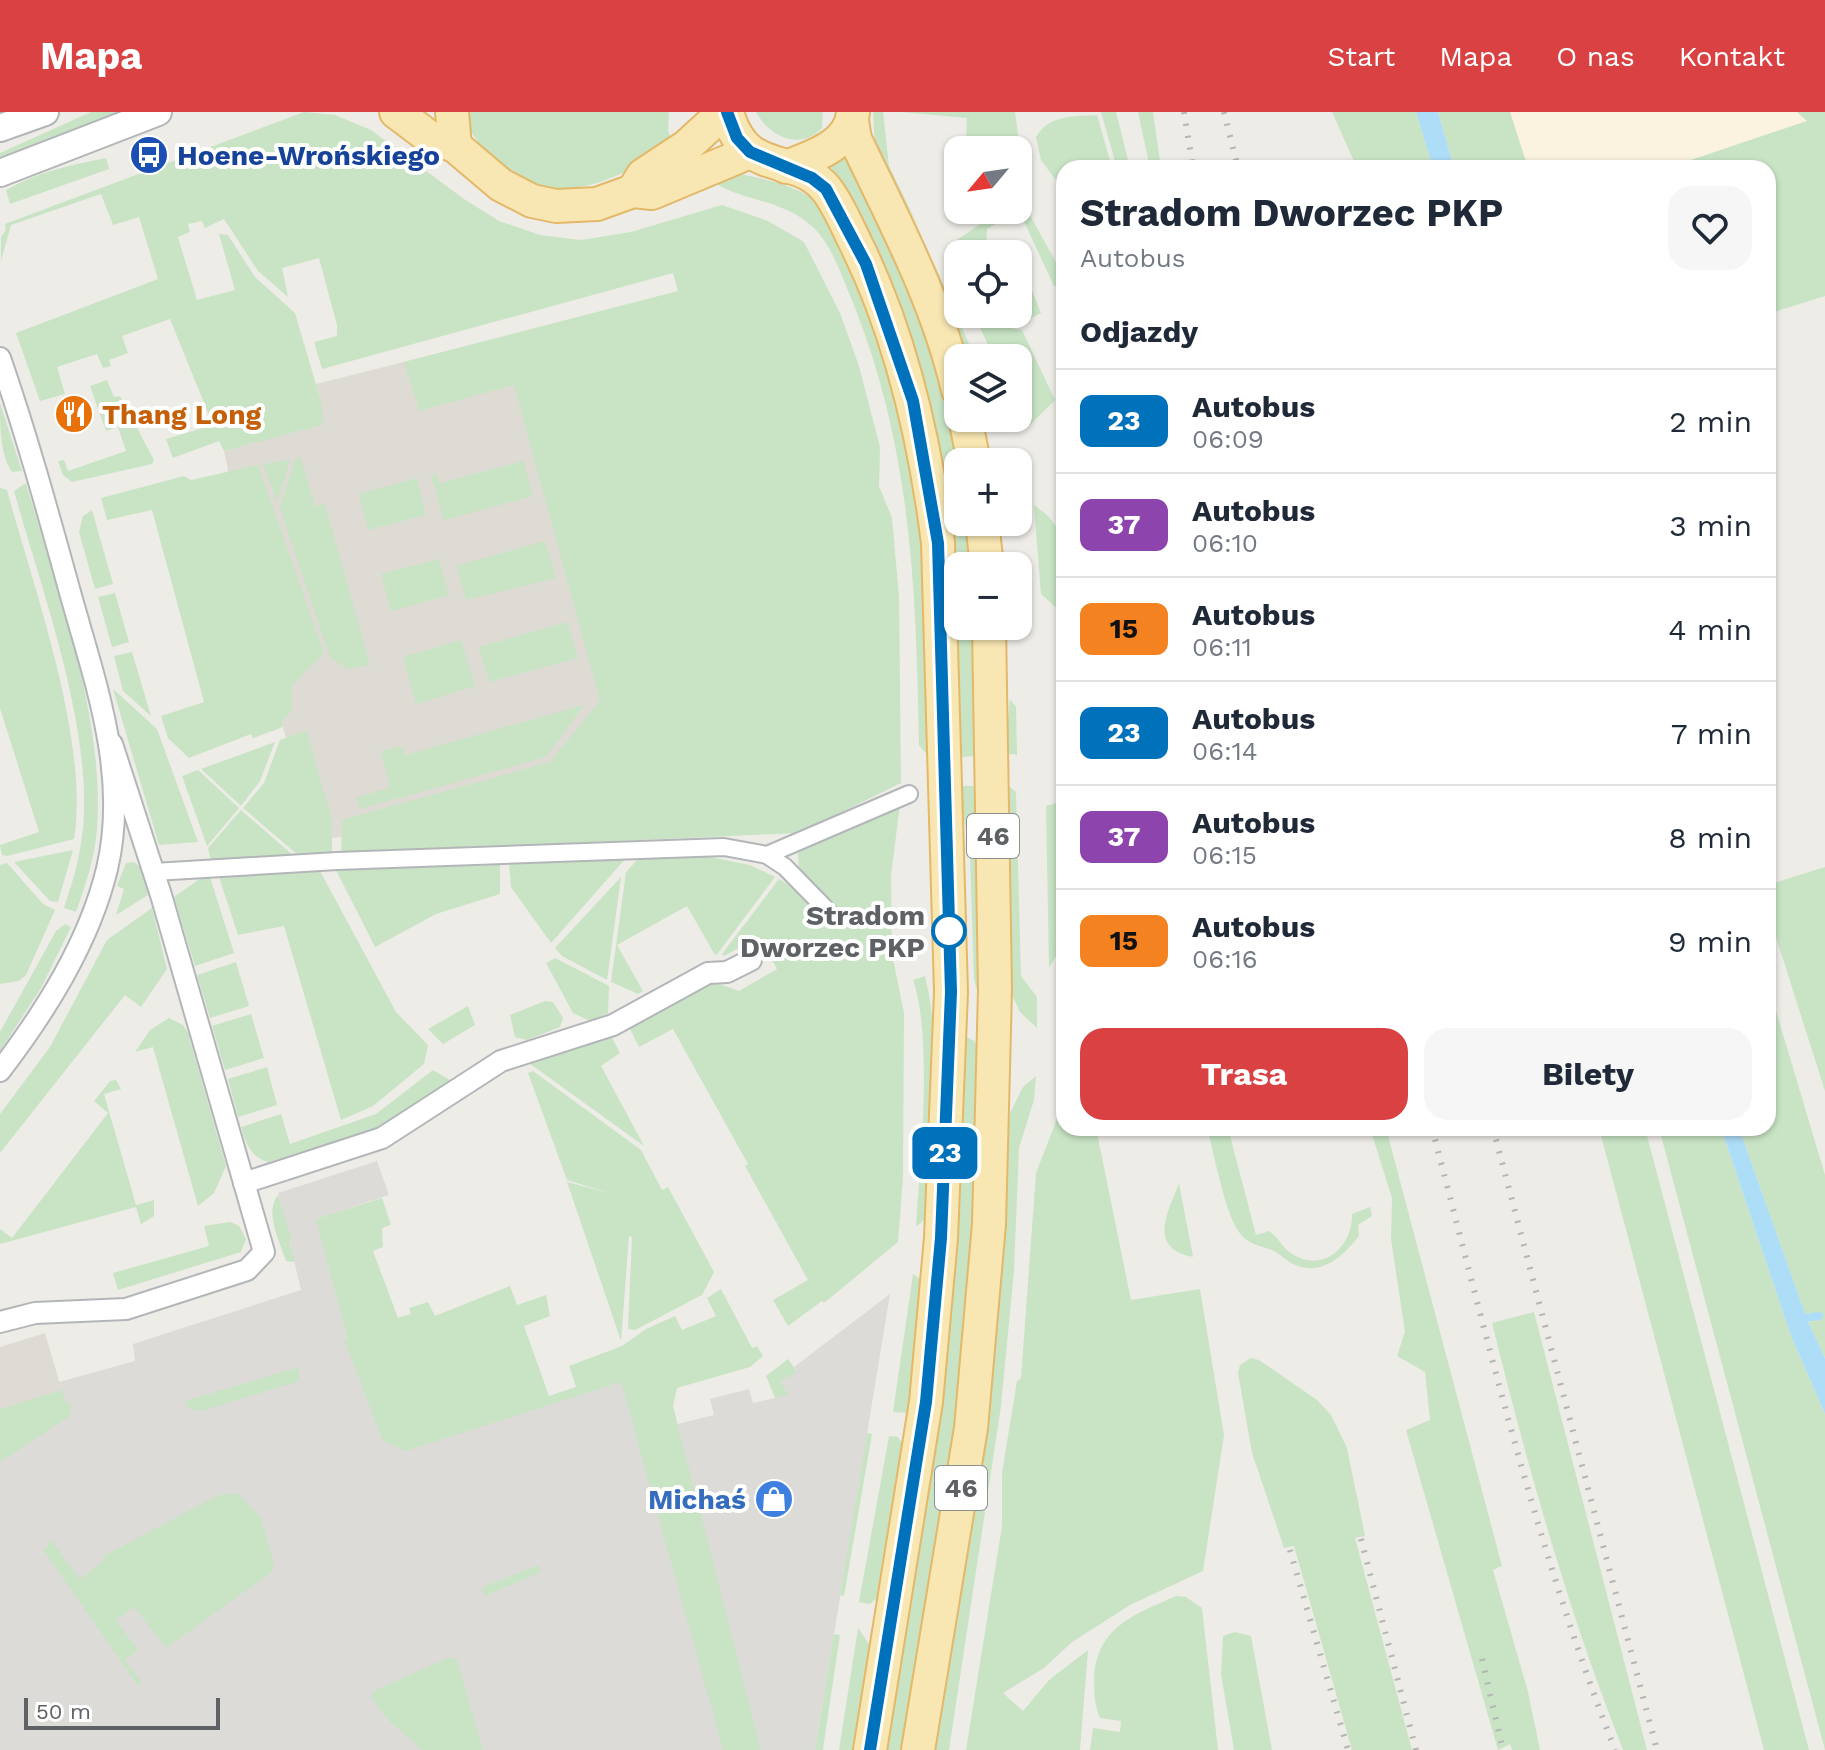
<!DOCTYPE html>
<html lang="pl">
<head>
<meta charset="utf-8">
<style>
	body { margin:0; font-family:"Work Sans",sans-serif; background:#f6f6f7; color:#1f2937; height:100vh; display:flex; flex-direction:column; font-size:30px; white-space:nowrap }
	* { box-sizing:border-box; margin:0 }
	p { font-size:26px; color:#747a83 }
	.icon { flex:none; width:44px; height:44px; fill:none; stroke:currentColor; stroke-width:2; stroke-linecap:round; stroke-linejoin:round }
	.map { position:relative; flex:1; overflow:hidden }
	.sheet { position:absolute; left:1056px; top:48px; width:720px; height:976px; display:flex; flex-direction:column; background:#fff; border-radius:24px; box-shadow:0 2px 6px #0004 }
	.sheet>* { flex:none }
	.badge { padding:0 16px; border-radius:12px; font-size:28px; line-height:52px }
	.needle { width:52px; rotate:241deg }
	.buttons { position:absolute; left:944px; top:24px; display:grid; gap:16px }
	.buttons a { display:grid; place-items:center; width:88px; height:88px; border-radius:16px; background:#fff; box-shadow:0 2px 6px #0004; font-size:40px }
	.scale { position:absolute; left:24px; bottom:20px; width:196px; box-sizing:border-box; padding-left:8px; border:4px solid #5e6265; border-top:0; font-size:22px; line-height:28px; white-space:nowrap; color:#5e6265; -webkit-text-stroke:6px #fff; paint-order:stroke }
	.map>.badge { position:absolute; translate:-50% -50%; box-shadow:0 0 0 4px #fff }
	h2 { padding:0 24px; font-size:30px; line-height:72px }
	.round { display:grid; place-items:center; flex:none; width:84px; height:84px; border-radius:24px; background:#f6f6f7 }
	.head { display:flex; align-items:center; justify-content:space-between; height:136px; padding:0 24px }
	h1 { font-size:38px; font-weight:700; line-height:60px }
	.cta { display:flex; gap:16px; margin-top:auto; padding:16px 24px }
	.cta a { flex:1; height:92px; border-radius:24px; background:#d94142; color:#fff; font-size:32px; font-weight:700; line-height:92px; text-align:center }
	.cta a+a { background:#f6f6f7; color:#1f2937 }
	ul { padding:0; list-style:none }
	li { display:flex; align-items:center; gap:24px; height:104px; padding:0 24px; border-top:2px solid #e0e1e3 }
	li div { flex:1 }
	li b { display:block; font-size:30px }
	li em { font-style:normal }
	li .badge { min-width:88px; font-weight:700; text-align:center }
	header { display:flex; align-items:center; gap:48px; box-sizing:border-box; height:112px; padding:0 40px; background:#d94142; color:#fff }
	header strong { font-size:38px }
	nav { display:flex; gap:44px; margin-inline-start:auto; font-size:28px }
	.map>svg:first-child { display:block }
	.commercial { fill:#fbf2df }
	.industrial { fill:#dddbd8 }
	.education { fill:#dedbd4 }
	.green { fill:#c8e4c5 }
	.water { fill:#aeddf7 }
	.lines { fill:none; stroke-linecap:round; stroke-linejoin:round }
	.stream { stroke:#aeddf7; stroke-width:8 }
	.pedestrian-casing { stroke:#b3b6b9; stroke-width:20 }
	.minor-casing { stroke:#b3b6b9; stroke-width:24 }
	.tertiary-casing { stroke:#b3b6b9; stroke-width:30 }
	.primary-casing { stroke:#e4b869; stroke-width:36 }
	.pedestrian { stroke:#fff; stroke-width:16 }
	.minor { stroke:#fff; stroke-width:20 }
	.tertiary { stroke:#fff; stroke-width:26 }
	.primary { stroke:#f8e7b2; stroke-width:32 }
	.rail { stroke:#b4b5b5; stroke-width:6; stroke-dasharray:2 10; stroke-linecap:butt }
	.line-casing { stroke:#fff; stroke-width:18 }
	.line { stroke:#0072bc; stroke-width:12 }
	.stop-dot { fill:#fff; stroke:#0072bc; stroke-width:4 }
	.labels { text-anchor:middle; stroke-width:8; stroke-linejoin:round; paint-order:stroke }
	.shield { fill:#fff; stroke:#8e9193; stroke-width:2 }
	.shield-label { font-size:26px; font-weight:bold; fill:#5e6265 }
	.transit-label { font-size:28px; font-weight:bold; fill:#164399; stroke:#fff; text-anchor:start }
	.food-label { font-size:28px; font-weight:bold; fill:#c56008; stroke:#fff; text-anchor:start }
	.stop-label { font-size:28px; font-weight:bold; fill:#5e6265; stroke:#fff; text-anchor:end }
	.shop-label { font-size:28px; font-weight:bold; fill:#366cbe; stroke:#fff; text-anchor:end }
</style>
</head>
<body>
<header>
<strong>Mapa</strong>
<nav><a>Start</a><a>Mapa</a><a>O nas</a><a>Kontakt</a></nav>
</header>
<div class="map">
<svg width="1825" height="1638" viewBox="0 0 1825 1638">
	<rect width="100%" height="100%" fill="#eeece6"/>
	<!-- commercial -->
	<path class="commercial" d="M1510,0H1797L1808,9L1667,56H1528Z"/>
	<!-- industrial -->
	<path class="industrial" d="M377,1049L389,1083L317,1107L347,1227L406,1330L639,1255L657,1317L714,1303L710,1287L749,1277L753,1291L787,1283L781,1269L797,1259L794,1255L890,1182L815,1638H0V1344L68,1299L59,1270L135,1249L133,1232L301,1178L278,1081Z"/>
	<!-- education -->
	<g class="education">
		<path d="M635,192L591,696L315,728L219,389L228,358L224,339L254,331L320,286L316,272Z"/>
		<path d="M45,1221L68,1299L0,1344V1235Z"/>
	</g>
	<!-- green -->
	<g class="green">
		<path d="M91,0H125L0,47V41Z"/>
		<path d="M304,0L335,3L371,18L464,87L499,109L540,123L581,128L631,120L722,93L768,109L804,130L840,201L859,254L880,335L879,374L892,406L899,484L901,671L799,721L341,741L342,708L550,650L600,589L514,273L419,299L404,250L678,179L673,161L322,257L314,230L337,224V213L319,146L282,156L288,185L258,159L224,107L205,116L202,109L188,112L190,120L178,125L197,188L235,178L219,122L228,123L255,165L295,201L320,286L324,307L321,313L224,339L219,329L173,346L166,327L213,313L170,207L122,224L128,241L109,248L111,254L103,256L97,242L57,255L65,282L40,289L16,221L158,167L139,105L113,113L101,82L11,113L1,149V125L6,118L5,112Z"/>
		<path d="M462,0H669L668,19L675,33C621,63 560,102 503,55C485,40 469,22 462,0Z"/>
		<path d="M756,0H823L822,16C801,39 769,25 756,0Z"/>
		<path d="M873,0H883L889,54L919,116L875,34Z"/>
		<path d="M901,0H1015L1022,52L1018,67V38H975V31L966,30L967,6Z"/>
		<path d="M1101,0H1116L1130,56H1117Z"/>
		<path d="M1138,0H1153L1161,56H1150Z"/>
		<path d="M1332,0H1416L1433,56H1357Z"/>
		<path d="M1438,0H1510L1528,56H1454Z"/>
		<path d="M1797,0H1825V184L1768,202V56H1667L1807,9Z"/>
		<path d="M1097,3L1112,56H1064V79L1041,48L1036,25C1050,2 1073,5 1097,3Z"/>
		<path d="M845,42C896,129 945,247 958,348C960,368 958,390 958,410H967L971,454H958V514H974L977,644L959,645L954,450L864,116L830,53Z"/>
		<path d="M106,46L109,57L10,92L6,78C38,60 70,53 106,46Z"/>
		<path d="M730,60C754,65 796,72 815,89C833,104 850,153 858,175C886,248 908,320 919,397C931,478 928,562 929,645L919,633C916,478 912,338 853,191C842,165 834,137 814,116C783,87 745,90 715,71Z"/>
		<path d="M1020,85L1064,165V175L1054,174L1019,99L987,117L986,142H958V165L945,136L1001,98H1018Z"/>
		<path d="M934,151L975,246H965Z"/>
		<path d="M1018,157L1026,164L1041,201L1022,211L975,203L1018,202Z"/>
		<path d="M978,211L1022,218L1055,288L1030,313L1018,301V246H994Z"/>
		<path d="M107,268L114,285L120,284L154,348L152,352L72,370L63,363L58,349L64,348L68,359L126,339L118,315L106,319L90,274Z"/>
		<path d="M0,291L22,359L12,360C0,344 0,313 0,291Z"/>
		<path d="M301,346L315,394L325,392L370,553L347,557L330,545L280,396L295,347Z"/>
		<path d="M290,348L277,390L263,352Z"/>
		<path d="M523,349L533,384L444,408L431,363L436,362L440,371Z"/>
		<path d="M258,353L324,541L292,573V598L282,609L283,615L253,626L251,622L189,646L168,626L161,604L204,590L152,398L107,408L101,386L184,364L191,368Z"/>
		<path d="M417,366L426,403L368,418L359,382Z"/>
		<path d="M26,371C57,478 105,605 97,717C95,746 85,774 76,800L64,796C70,777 77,757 80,737C100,633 42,481 14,379Z"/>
		<path d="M0,376L7,378C33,474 90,631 74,727L7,744L2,743L0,733L39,720L0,596Z"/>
		<path d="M1034,393C1074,419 1064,451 1064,493L1061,500L1041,482Z"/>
		<path d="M92,398L113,472L95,477L79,420L83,404Z"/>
		<path d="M545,429L556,466L466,488L456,454Z"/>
		<path d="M439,447L449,483L391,499L381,462Z"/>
		<path d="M115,481L129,530L112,535L98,485Z"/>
		<path d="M567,510L578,546L489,570L479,535Z"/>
		<path d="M461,528L475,574L416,592L403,545Z"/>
		<path d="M132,540L151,604L123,579L114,544Z"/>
		<path d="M113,577L157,617L198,730L159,733Z"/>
		<path d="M1010,587L1016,595L1017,643L1005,641Z"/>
		<path d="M584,593L546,645L360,697L357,685L390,676L381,639L401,634L405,643Z"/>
		<path d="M306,618L332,708V742L298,743L243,696L264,671L280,628Z"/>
		<path d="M275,630L260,669L241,694L201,657Z"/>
		<path d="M198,658L239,696L207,734L182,664Z"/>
		<path d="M1006,672L1016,680L1021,864L1037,885V916L1020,900L1012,883Z"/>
		<path d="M959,674H978L980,888L974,868L970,744Z"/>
		<path d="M1064,689V830L1049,856L1046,694Z"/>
		<path d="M900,692L891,764L892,842L904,901L903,1066L898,1130L824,1191L822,1189L788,1214L773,1188L808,1168L745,1054L748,1052L673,917L639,935L629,915L708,868L739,879L777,857L759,825L724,844L722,842L779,767L800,780L798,741Z"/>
		<path d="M241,698L294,744L211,749L208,736Z"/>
		<path d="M73,738L58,790L50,789L14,750Z"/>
		<path d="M705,744L750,753L775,765L718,841L715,843L687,794L617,833L643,879L638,882L611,870L626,760L640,745Z"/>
		<path d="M626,746L551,831L511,775L509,751Z"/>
		<path d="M134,750L141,756L148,783L116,803L124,777L117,774L126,751Z"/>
		<path d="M7,751L43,792L55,798L26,863L19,869L0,872V753Z"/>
		<path d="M500,751V782L436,802L375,835L336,758Z"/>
		<path d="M1825,755V979L1768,800V773Z"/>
		<path d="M320,759L396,900L428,933L424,952L373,994L341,1008L284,814L238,823L219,765L223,762Z"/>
		<path d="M204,764L210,765L234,841L195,854L174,785Z"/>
		<path d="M621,765L607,868L562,844L555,836Z"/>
		<path d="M152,796L167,857L141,895L125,883L0,1041V1002L50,935L107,828Z"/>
		<path d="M65,812L71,815L41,876L0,939V920L56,819Z"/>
		<path d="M555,846L609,874L608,901L590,909L573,901L546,851Z"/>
		<path d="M236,850L249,894L210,906L197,863Z"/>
		<path d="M925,864C943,939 932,1021 927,1098L924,1108L916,1115C920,1051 933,925 913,868Z"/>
		<path d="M1768,872L1825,1063V1246L1808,1210L1819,1208L1818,1201L1805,1202L1739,1016H1768Z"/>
		<path d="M545,889L553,890L563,906L560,915L527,928L515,925L510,903Z"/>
		<path d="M468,894L475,913L443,932L428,917Z"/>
		<path d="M251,902L264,946L225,958L212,914Z"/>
		<path d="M169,906L183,913L188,921L226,1054L214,1081L198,1094L153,935L135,940L150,918Z"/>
		<path d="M963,923L974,929L979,938L976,1111L961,1281L904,1638H883Z"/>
		<path d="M605,924L612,926L620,941L601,954L644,1034L529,951Z"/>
		<path d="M267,955L277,993L238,1005L228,967Z"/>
		<path d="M433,958L450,968L400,1005L378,1016L268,1050C250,1044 246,1032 241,1015L281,1002L290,1032L376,1002Z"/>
		<path d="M533,959L641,1038L662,1078L668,1075L714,1160L702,1183L635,1218L628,1217L632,1125L629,1124L621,1229L567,1070L609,1081L567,1068L528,961Z"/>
		<path d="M1036,964L1034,988L1019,1036L1014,1159L1001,1294L949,1638H932L1003,1111L1008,1005L1023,975Z"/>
		<path d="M116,968L121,977L104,982L136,1093L154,1088V1104L141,1112L136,1095L0,1132V1117L12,1126L108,1001L94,989L110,969Z"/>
		<path d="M1064,989V1016H1096L1131,1188L1200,1177L1224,1323L1203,1459L1130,1493L1072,1530L1044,1556L1003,1581L1023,1599L1049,1568L1088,1538L1080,1638H966L1002,1414V1361L1017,1269L1021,1266L1036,1061Z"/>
		<path d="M1207,1016H1228L1256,1123L1269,1119C1279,1125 1282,1136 1292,1142C1324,1162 1353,1134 1352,1102L1370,1095L1372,1104L1358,1113L1359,1124C1345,1142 1324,1163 1298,1154C1288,1151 1281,1142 1272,1138C1257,1133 1246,1132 1237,1117C1224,1096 1214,1041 1207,1016Z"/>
		<path d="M1370,1016H1386L1502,1454L1493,1458L1528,1580L1540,1638H1512L1510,1632L1498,1638L1406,1318L1430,1308L1425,1260L1397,1244L1405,1220L1391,1127L1392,1086Z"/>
		<path d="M1599,1016H1645L1809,1638H1764Z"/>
		<path d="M1659,1016H1721L1791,1224L1825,1302V1638Z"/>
		<path d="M1179,1071L1193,1145C1147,1136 1168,1100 1179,1071Z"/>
		<path d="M278,1083L292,1128L289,1129L295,1150L286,1149C280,1130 264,1100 278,1083Z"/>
		<path d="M382,1086L391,1113L382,1116L383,1135L373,1139L398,1206L411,1202L409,1196L428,1190L435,1204L510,1174L517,1193L546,1183L550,1204L524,1214L549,1284L576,1275L569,1254L622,1234L646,1217L675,1204L682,1218L716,1204L707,1186L721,1177L752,1236L757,1234L763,1244L750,1255L677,1276L673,1294L761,1638H723L621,1270L406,1339L383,1329L344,1228L347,1226L316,1107Z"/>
		<path d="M230,1110L239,1114L246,1127L241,1140L118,1178L113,1161L209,1134L204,1114Z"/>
		<path d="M913,1162L921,1168V1199L909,1301L893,1300Z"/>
		<path d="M1534,1200L1647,1638H1623C1568,1499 1528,1356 1492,1211Z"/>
		<path d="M1251,1246L1259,1248L1317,1288L1331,1303L1347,1336L1365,1424L1355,1426L1412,1638H1352L1294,1434L1284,1436L1252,1341L1238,1261L1240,1253Z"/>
		<path d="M788,1247L797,1260L781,1269L788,1283L775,1286L766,1264Z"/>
		<path d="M299,1255V1269L202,1299L189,1296L185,1289Z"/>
		<path d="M62,1278L66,1292L71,1291V1303L0,1350V1297Z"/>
		<path d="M867,1321L872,1322L844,1484L840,1483Z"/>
		<path d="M889,1324L898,1325L904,1334L880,1483L870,1492L859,1490Z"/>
		<path d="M237,1381L261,1405L274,1453L272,1460L166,1536L134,1495L116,1508L138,1538L125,1548L142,1571L138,1574L44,1439L51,1428L80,1467L105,1448L103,1444L219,1383Z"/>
		<path d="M539,1453L540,1461L484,1484L482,1475Z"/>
		<path d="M1176,1484L1186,1485L1202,1496L1218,1638H1090L1093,1616L1120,1620L1121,1609L1100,1606C1095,1594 1094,1582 1094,1569C1095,1516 1133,1503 1176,1484Z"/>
		<path d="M858,1516L871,1535L855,1638H839Z"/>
		<path d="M1235,1520L1251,1524L1272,1638H1234L1221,1562L1223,1524Z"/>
		<path d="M834,1522L840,1523L824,1630L823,1638H815Z"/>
		<path d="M450,1545L457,1548L483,1638H422L385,1605L371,1585L373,1579Z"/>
	</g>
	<!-- water -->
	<g class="water">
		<path d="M1416,0H1438L1454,56H1433Z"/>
		<path d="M1721,1016H1739L1808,1210L1825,1246V1302L1791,1224Z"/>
	</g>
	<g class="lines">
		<!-- stream -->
		<path class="stream" d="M1798,1207L1819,1204"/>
		<!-- pedestrian casing -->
		<g class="pedestrian-casing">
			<g id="pedestrian">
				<path d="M767,743L909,682"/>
				<path d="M154,760L337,749L724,735L767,743L785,755L828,799"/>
			</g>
		</g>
		<!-- minor casing -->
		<g class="minor-casing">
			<g id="minor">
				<path d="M0,246C26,321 47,397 68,473C93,565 130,660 107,757C89,831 45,900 0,959"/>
				<path d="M244,1071L382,1026L501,949L613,913L708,861L727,860L751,848"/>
				<path d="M0,1210L35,1201L126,1197L247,1158L264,1140L161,783L112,632"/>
			</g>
		</g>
		<!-- tertiary casing -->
		<g class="tertiary-casing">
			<g id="tertiary">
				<path d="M0,16L45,0"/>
				<path d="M0,61L158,0"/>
			</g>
		</g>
		<!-- primary casing -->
		<g class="primary-casing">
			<g id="primary">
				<path d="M396,0L429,25L455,34L501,73L532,89L556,94L597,92L633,79L652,81L750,40"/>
				<path d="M452,0L455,34"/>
				<path d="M727,0C746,69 796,38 827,78C839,94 847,114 856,132C902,225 925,328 938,431L951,880L941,1126L926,1290L870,1638"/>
				<path d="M852,9L855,27C894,109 937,188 958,278"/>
				<path d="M786,55C812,45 851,33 853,0"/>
				<path d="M633,79L643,63L687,34L724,0"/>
				<path d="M965,306L974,350"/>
				<path d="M982,410L987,454"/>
				<path d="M918,1638L971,1316L989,1112L995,878L989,514"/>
			</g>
		</g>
		<!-- pedestrian -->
		<use href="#pedestrian" class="pedestrian"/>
		<!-- minor -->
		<use href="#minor" class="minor"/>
		<!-- tertiary -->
		<use href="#tertiary" class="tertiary"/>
		<!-- primary -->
		<use href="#primary" class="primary"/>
		<!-- rail -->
		<g class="rail">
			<path d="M1184,0L1193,56"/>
			<path d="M1224,0L1238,56"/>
			<path d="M1432,1016C1487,1225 1536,1436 1615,1638"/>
			<path d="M1493,1016L1657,1638"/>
			<path d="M1361,1427L1416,1638"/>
			<path d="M1290,1438L1348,1638"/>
			<path d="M1482,1547L1503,1638"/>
		</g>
	</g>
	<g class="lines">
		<!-- line casing -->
		<g class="line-casing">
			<path id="line" d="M727,0L737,26L750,40L812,66L826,77L866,152L913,289L938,431L951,880L941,1126L926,1290L870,1638"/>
		</g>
		<!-- line -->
		<use href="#line" class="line"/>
	</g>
	<!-- icons -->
	<defs>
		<g id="bus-disc" transform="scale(2)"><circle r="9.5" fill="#1a4fb4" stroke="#fff"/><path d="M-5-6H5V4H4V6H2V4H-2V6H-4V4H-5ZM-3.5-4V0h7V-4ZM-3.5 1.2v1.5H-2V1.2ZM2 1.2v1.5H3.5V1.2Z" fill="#fff"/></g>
		<g id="restaurant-disc" transform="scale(2)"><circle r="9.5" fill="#e8710a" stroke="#fff"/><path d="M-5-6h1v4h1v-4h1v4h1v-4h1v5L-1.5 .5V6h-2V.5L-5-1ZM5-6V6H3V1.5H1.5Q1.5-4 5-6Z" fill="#fff"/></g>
		<g id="shop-disc" transform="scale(2)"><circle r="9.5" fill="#3f7fe0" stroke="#fff"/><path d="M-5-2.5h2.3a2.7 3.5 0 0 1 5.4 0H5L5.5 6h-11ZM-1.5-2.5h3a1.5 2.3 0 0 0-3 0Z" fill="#fff"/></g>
	</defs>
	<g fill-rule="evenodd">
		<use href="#bus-disc" x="149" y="43"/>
		<use href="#restaurant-disc" x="74" y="302"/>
		<use href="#shop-disc" x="774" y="1387"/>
	</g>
	<!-- markers -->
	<circle class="stop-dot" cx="949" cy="819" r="16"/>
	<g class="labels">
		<!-- shield labels -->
		<g class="shield">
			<rect x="967" y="702" width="52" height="44" rx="6"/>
			<rect x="935" y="1354" width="52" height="44" rx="6"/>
		</g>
		<g class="shield-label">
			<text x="993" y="733">46</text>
			<text x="961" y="1385">46</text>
		</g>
		<!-- transit labels -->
		<g class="transit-label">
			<text x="177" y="53">Hoene-Wrońskiego</text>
		</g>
		<!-- food labels -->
		<g class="food-label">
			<text x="102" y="312">Thang Long</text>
		</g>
		<!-- stop labels -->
		<g class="stop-label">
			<text x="925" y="813">Stradom<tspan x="925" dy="32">Dworzec PKP</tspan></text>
		</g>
		<!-- shop labels -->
		<g class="shop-label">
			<text x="746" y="1397">Michaś</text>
		</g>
	</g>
</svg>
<div class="buttons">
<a><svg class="needle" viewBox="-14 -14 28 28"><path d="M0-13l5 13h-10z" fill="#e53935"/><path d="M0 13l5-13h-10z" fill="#747a83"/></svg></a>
<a><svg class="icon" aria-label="locate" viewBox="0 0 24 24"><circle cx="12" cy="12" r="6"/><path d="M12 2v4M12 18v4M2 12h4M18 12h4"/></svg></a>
<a><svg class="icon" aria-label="layers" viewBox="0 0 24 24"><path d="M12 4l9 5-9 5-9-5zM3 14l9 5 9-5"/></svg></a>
<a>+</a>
<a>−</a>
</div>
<div class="scale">50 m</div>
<b class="badge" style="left:945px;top:1041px;background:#0072bc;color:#fff">23</b>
<section class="sheet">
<div class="head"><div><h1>Stradom Dworzec PKP</h1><p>Autobus</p></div><a class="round"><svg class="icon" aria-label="heart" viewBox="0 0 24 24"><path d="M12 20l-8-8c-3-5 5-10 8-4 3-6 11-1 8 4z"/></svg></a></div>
<h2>Odjazdy</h2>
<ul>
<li><span class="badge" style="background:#0072bc;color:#fff">23</span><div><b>Autobus</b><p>06:09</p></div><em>2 min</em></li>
<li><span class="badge" style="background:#8e44ad;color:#fff">37</span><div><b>Autobus</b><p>06:10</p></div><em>3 min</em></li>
<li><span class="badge" style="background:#f58220;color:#111">15</span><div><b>Autobus</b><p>06:11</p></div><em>4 min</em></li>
<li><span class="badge" style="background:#0072bc;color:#fff">23</span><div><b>Autobus</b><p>06:14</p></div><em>7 min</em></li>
<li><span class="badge" style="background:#8e44ad;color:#fff">37</span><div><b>Autobus</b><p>06:15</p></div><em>8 min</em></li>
<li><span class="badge" style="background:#f58220;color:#111">15</span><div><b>Autobus</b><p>06:16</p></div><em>9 min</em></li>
</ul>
<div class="cta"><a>Trasa</a><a>Bilety</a></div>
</section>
</div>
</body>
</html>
